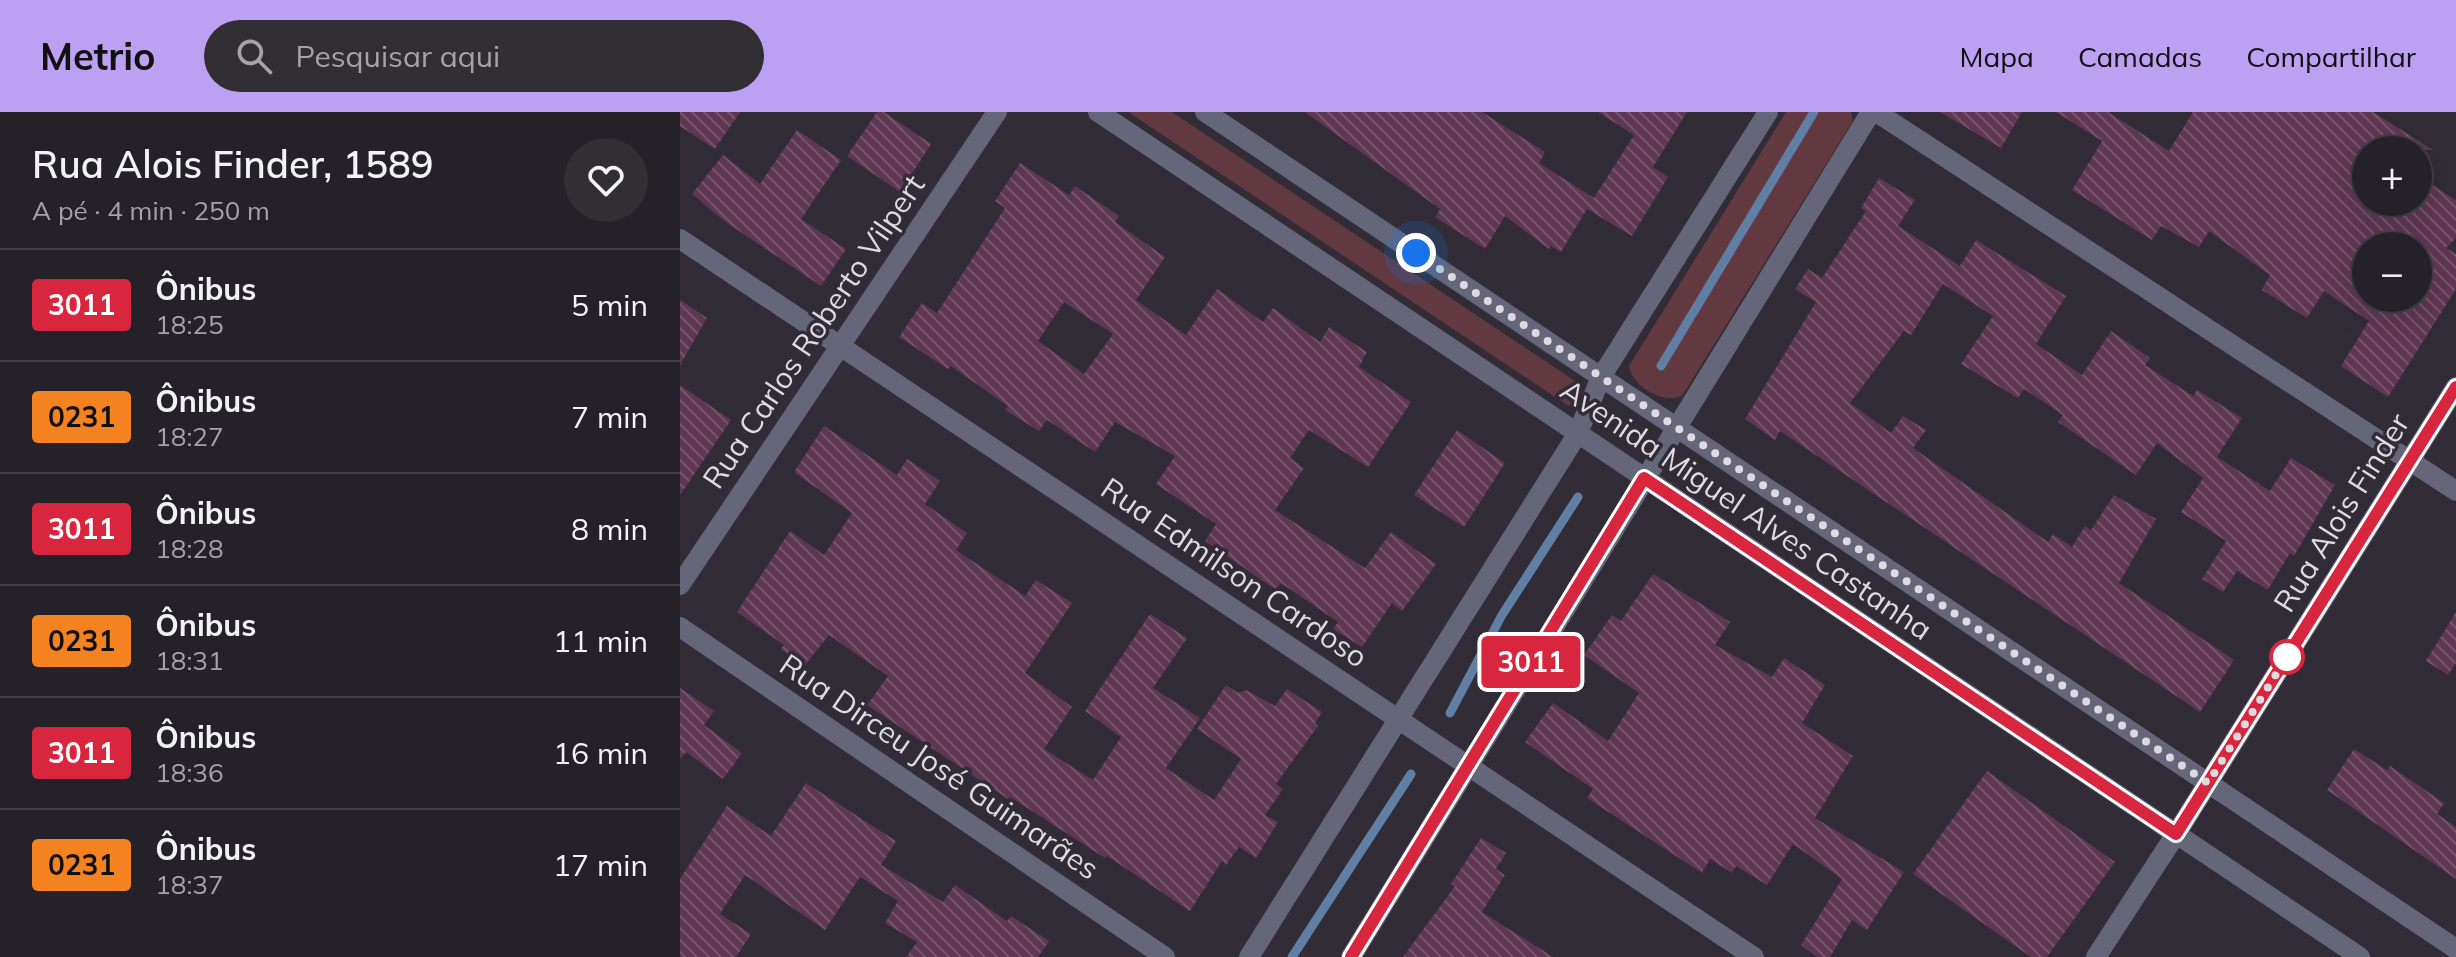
<!DOCTYPE html>
<html lang="pt">
<head>
<meta charset="utf-8">
<style>
	body { margin:0; font-family:Mulish,sans-serif; background:#312e34; color:#f1f3f6; height:100vh; display:flex; flex-direction:column; font-size:30px; white-space:nowrap }
	* { box-sizing:border-box; margin:0 }
	p { font-size:26px; color:#a3a3a8 }
	.icon { flex:none; width:44px; height:44px; fill:none; stroke:currentColor; stroke-width:2; stroke-linecap:round; stroke-linejoin:round }
	.map { position:relative; flex:1; overflow:hidden }
	.details { display:flex; flex-direction:column; background:#252128; width:680px }
	.details>* { flex:none }
	.badge { padding:0 16px; border-radius:6px; font-size:28px; line-height:52px }
	.buttons { position:absolute; left:1672px; top:24px; display:grid; gap:16px }
	.buttons a { display:grid; place-items:center; width:80px; height:80px; border-radius:50%; background:#252128; box-shadow:0 8px 32px #0002,0 0 0 2px #423e45; font-size:40px }
	.you { position:absolute; width:40px; height:40px; margin:-20px; border:6px solid #fff; border-radius:50%; background:#1a73e8; box-shadow:0 0 0 12px #1a73e833 }
	.map>.badge { position:absolute; translate:-50% -50%; box-shadow:0 0 0 4px #fff }
	.round { display:grid; place-items:center; flex:none; width:84px; height:84px; border-radius:42px; background:#312e34 }
	.head { display:flex; align-items:center; justify-content:space-between; height:136px; padding:0 32px }
	h1 { font-size:38px; font-weight:600; line-height:60px }
	ul { padding:0; list-style:none }
	li { display:flex; align-items:center; gap:24px; height:112px; padding:0 32px; border-top:2px solid #423e45 }
	li div { flex:1 }
	li b { display:block; font-size:30px }
	li em { font-style:normal }
	li .badge { min-width:88px; font-weight:700; text-align:center }
	header { display:flex; align-items:center; gap:48px; box-sizing:border-box; height:112px; padding:0 40px; background:#bca0f2; color:#111 }
	header strong { font-size:38px }
	nav { display:flex; gap:44px; margin-inline-start:auto; font-size:28px }
	.search { width:560px; height:72px; background:#312e34; display:flex; align-items:center; gap:20px; box-sizing:border-box; padding:0 28px; border-radius:44px; color:#a3a3a8; font-size:30px }
	main { display:flex; flex:1; min-height:0 }
	.map>svg:first-child { display:block }
	.green { fill:#623941 }
	.lines { fill:none; stroke-linecap:round; stroke-linejoin:round }
	.stream { stroke:#617ea5; stroke-width:9 }
	.building { fill:url(#building-back-hatch); fill-rule:evenodd }
	.minor { stroke:#656679; stroke-width:20 }
	.tertiary { stroke:#656679; stroke-width:20 }
	.line-casing { stroke:#fff; stroke-width:18 }
	.line { stroke:#d7263d; stroke-width:12 }
	.walk { stroke:#dedae1; stroke-width:8; stroke-dasharray:0 14.4 }
	.stop-dot { fill:#fff; stroke:#d7263d; stroke-width:4 }
	.labels { text-anchor:middle; stroke-width:7; stroke-linejoin:round; paint-order:stroke }
	.street-label { font-size:30px; fill:#dedae1; stroke:#312c35 }
</style>
</head>
<body>
<header>
<strong>Metrio</strong>
<div class="search"><svg class="icon" aria-label="search" viewBox="0 0 24 24"><circle cx="10" cy="10" r="6"/><path d="M15 15l6 6"/></svg>Pesquisar aqui</div>
<nav><a>Mapa</a><a>Camadas</a><a>Compartilhar</a></nav>
</header>
<main>
<section class="details">
<div class="head"><div><h1>Rua Alois Finder, 1589</h1><p>A pé · 4 min · 250 m</p></div><a class="round"><svg class="icon" aria-label="heart" viewBox="0 0 24 24"><path d="M12 20l-8-8c-3-5 5-10 8-4 3-6 11-1 8 4z"/></svg></a></div>
<ul>
<li><span class="badge" style="background:#d7263d;color:#fff">3011</span><div><b>Ônibus</b><p>18:25</p></div><em>5 min</em></li>
<li><span class="badge" style="background:#f58220;color:#111">0231</span><div><b>Ônibus</b><p>18:27</p></div><em>7 min</em></li>
<li><span class="badge" style="background:#d7263d;color:#fff">3011</span><div><b>Ônibus</b><p>18:28</p></div><em>8 min</em></li>
<li><span class="badge" style="background:#f58220;color:#111">0231</span><div><b>Ônibus</b><p>18:31</p></div><em>11 min</em></li>
<li><span class="badge" style="background:#d7263d;color:#fff">3011</span><div><b>Ônibus</b><p>18:36</p></div><em>16 min</em></li>
<li><span class="badge" style="background:#f58220;color:#111">0231</span><div><b>Ônibus</b><p>18:37</p></div><em>17 min</em></li>
</ul>
</section>
<div class="map">
<svg width="1776" height="845" viewBox="0 0 1776 845">
	<defs>
		<pattern id="building-back-hatch" width="6" height="6" patternUnits="userSpaceOnUse" patternTransform="scale(2)"><rect width="6" height="6" fill="#5f3752"/><path d="M-1 5l2 2M0 0l6 6M5-1l2 2" fill="none" stroke="#76536b"/></pattern>
	</defs>
	<rect width="100%" height="100%" fill="#312c35"/>
	<!-- green -->
	<g class="green">
		<path d="M448,0H492L901,273L903,285L894,294L887,293Z"/>
		<path d="M1106,0H1171L1173,9L1002,284C983,292 952,275 949,254Z"/>
	</g>
	<g class="lines">
		<!-- stream -->
		<g class="stream">
			<path d="M981,254L1134,0"/>
			<path d="M770,601L822,503L898,385"/>
			<path d="M612,845L731,662"/>
		</g>
	</g>
	<!-- building -->
	<g class="building">
		<path d="M0,0H60L35,37L0,14Z"/>
		<path d="M197,0H204L251,32L220,80L167,44Z"/>
		<path d="M625,0H802L865,40L859,51L914,86L954,23L918,0H1007L973,55L988,65L952,124L907,97L881,140L871,134L869,137L825,104L805,137L755,105L760,97Z"/>
		<path d="M1260,0H1342L1321,36Z"/>
		<path d="M1376,0H1428L1489,39L1513,0H1693L1753,38H1686V90H1738V64L1776,88V126L1766,136L1776,142V177L1708,285L1661,254L1689,209L1644,179L1627,206L1582,178L1590,163L1529,119L1519,135L1481,114L1472,128L1392,78L1422,29ZM1686,134H1738V186H1686Z"/>
		<path d="M117,18L161,48L121,107L166,137L141,174L47,111L12,82L43,43L80,72Z"/>
		<path d="M340,51L389,83L395,74L439,104L435,110L485,145L456,188L506,223L537,177L583,210L593,196L640,230L649,215L687,240L679,255L731,290L688,355L629,318L610,346L624,356L595,398L685,456L711,420L756,452L722,499L712,491L682,535L653,517L658,510L601,471L596,478L525,429L536,412L476,372L495,344L435,310L415,340L367,308L359,319L325,298L328,294L271,254L268,257L219,225L242,191L257,201L325,96L315,89ZM384,190L433,222L404,262L358,229Z"/>
		<path d="M1199,66L1235,88L1218,114L1280,154L1296,128L1386,184L1356,232L1402,263L1431,219L1470,246L1465,253L1513,284L1517,278L1562,306L1537,345L1590,379L1611,346L1655,373L1614,444L1610,441L1588,478L1557,459L1543,480L1522,467L1546,429L1501,400L1523,366L1477,331L1456,363L1378,310L1383,303L1344,277L1338,286L1281,252L1313,204L1263,172L1231,223L1224,219L1170,291L1211,321L1223,304L1246,318L1233,336L1368,430L1373,422L1392,435L1405,414L1411,418L1434,383L1476,407L1439,471L1554,548L1520,600L1100,319L1095,328L1065,307L1136,190L1115,177L1128,157L1142,166L1186,99L1181,96Z"/>
		<path d="M0,188L27,206L0,253Z"/>
		<path d="M0,273L51,308L0,383Z"/>
		<path d="M144,314L217,363L227,347L260,369L245,392L287,421L276,438L345,484L356,468L392,491L345,561L392,595L364,637L413,668L441,625L405,599L470,502L507,526L473,576L520,606L486,656L534,688L561,647L517,617L546,573L558,581L566,578L595,594L607,577L642,600L635,611L638,614L596,672L603,677L585,703L598,710L576,746L559,735L546,753L542,749L510,799L427,744L425,746L330,685L328,687L187,593L208,564L149,523L124,554L101,537L104,533L57,500L110,419L144,443L172,401L114,360Z"/>
		<path d="M777,318L825,351L784,415L734,383Z"/>
		<path d="M973,462L1050,510L1035,533L1092,565L1104,546L1145,573L1122,611L1173,644L1135,706L1224,760L1187,818L1172,808L1150,845H1137L1121,833L1162,767L1113,732L1087,773L1056,754L1052,761L1030,747L1022,761L907,686L913,677L845,630L873,591L928,629L959,581L904,543L932,503L941,509Z"/>
		<path d="M1776,500V551L1768,563L1746,549Z"/>
		<path d="M0,576L34,599L24,613L62,641L43,667L6,640L0,647Z"/>
		<path d="M1674,637L1707,658L1710,654L1764,691L1757,702L1776,715V767L1647,678Z"/>
		<path d="M1307,659L1435,750L1367,845H1351L1233,762Z"/>
		<path d="M126,671L216,729L201,753L263,790L275,773L327,809L331,804L369,829L358,845H226L237,830L205,811L218,789L180,765L145,818L65,763L40,802L71,822L56,845H0V767L47,694L91,724Z"/>
		<path d="M801,726L826,741L816,757L825,763L802,800L873,845H723L775,774L771,772Z"/>
	</g>
	<g class="lines">
		<!-- minor -->
		<g class="minor">
			<path d="M1196,0L1776,379"/>
			<path d="M0,127L1074,845"/>
			<path d="M1776,275L1528,671L1776,837"/>
			<path d="M0,473L317,0"/>
			<path d="M0,515L485,845"/>
			<path d="M569,845L898,321L921,265L1088,0"/>
			<path d="M671,845L1191,0"/>
			<path d="M1416,845L1496,722"/>
		</g>
		<!-- tertiary -->
		<g class="tertiary">
			<path d="M418,0L1680,845"/>
			<path d="M525,0L1528,671L1496,722"/>
		</g>
	</g>
	<g class="lines">
		<!-- line casing -->
		<g class="line-casing">
			<path id="line" d="M671,845L964,366L1496,722L1776,275"/>
		</g>
		<!-- line -->
		<use href="#line" class="line"/>
		<!-- walk -->
		<path class="walk" d="M736,141L1528,671L1612,537L1607,545"/>
	</g>
	<!-- markers -->
	<circle class="stop-dot" cx="1607" cy="545" r="16"/>
	<g class="labels">
		<!-- street labels -->
		<g class="street-label">
			<text transform="translate(134 220) rotate(-56)" y="10">Rua Carlos Roberto Vilpert</text>
			<text transform="translate(1066 398) rotate(34)" y="10">Avenida Miguel Alves Castanha</text>
			<text transform="translate(1662 401) rotate(-58)" y="10">Rua Alois Finder</text>
			<text transform="translate(554 461) rotate(34)" y="10">Rua Edmilson Cardoso</text>
			<text transform="translate(259 655) rotate(34)" y="10">Rua Dirceu José Guimarães</text>
		</g>
	</g>
</svg>
<div class="buttons">
<a>+</a>
<a>−</a>
</div>
<div class="you" style="left:736px;top:141px"></div>
<b class="badge" style="left:851px;top:550px;background:#d7263d;color:#fff">3011</b>
</div>
</main>
</body>
</html>
